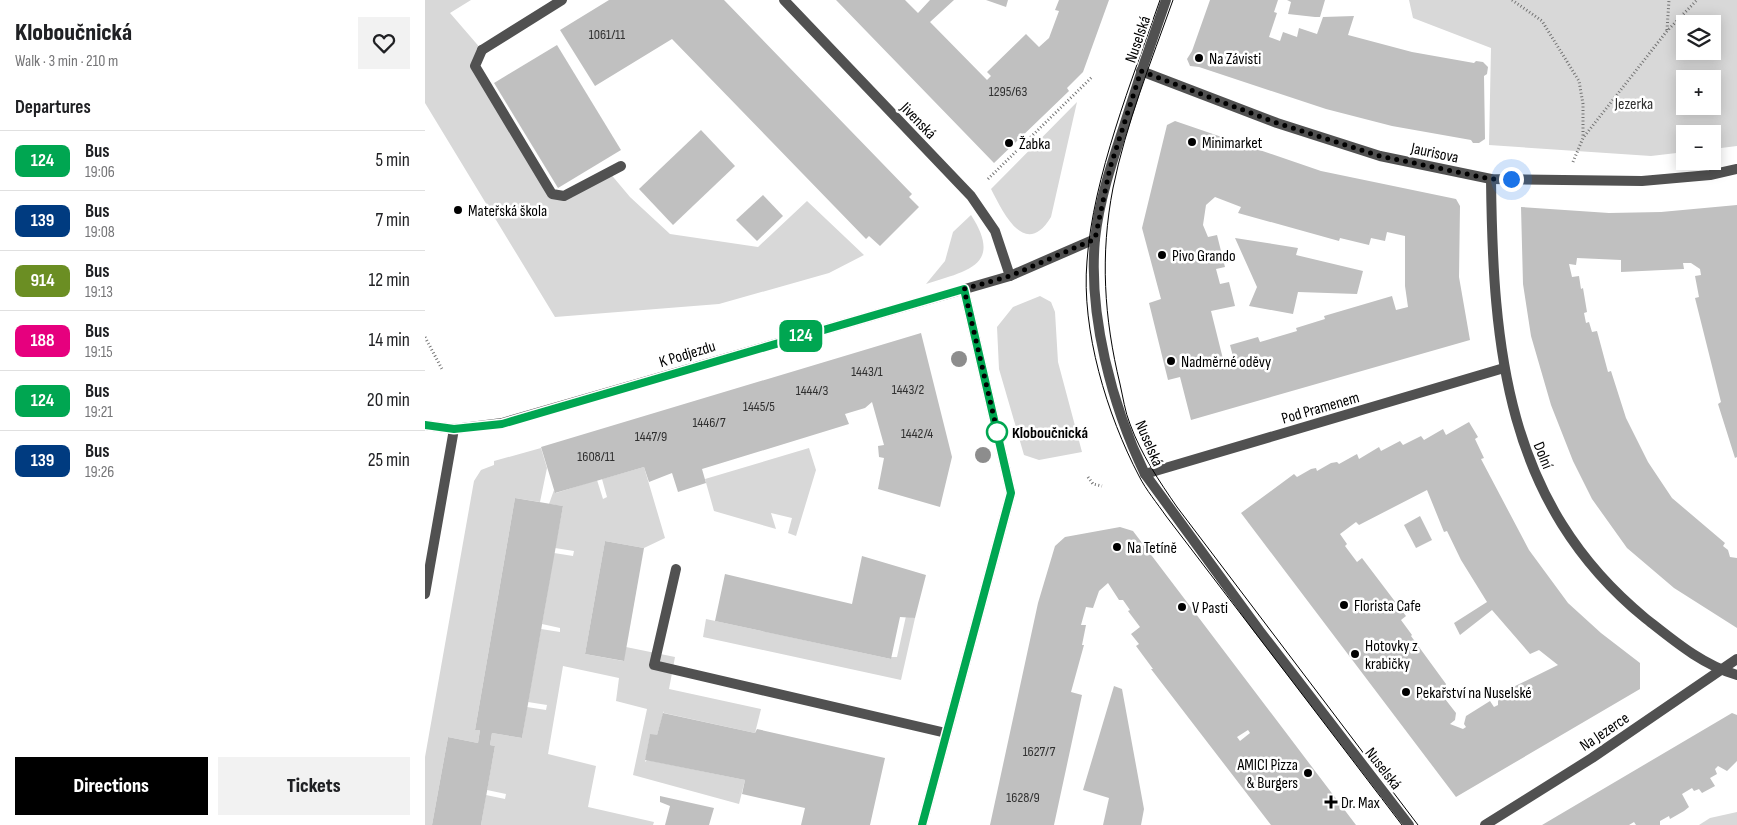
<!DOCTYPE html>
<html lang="en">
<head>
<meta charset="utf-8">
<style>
	body { margin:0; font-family:"Sofia Sans Condensed",sans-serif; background:#f2f2f2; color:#202124; height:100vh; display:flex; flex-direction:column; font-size:19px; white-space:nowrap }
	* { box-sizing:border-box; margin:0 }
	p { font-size:16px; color:#757577 }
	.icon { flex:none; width:28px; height:28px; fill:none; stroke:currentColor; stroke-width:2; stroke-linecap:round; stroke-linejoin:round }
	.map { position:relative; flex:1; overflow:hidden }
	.side { display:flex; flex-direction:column; background:#fff; width:425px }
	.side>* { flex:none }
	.badge { padding:0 10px; border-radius:8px; font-size:18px; line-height:32px }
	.buttons { position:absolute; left:1251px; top:15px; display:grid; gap:10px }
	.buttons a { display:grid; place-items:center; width:45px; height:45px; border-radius:0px; background:#fff; box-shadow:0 2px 12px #0003; font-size:25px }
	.you { position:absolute; width:25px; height:25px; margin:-12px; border:4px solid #fff; border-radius:50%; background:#1a73e8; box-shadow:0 0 0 8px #1a73e833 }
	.map>.badge { position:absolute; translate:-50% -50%; box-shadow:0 0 0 2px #fff }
	h2 { padding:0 15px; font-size:19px; line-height:45px }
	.round { display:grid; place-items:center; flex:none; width:52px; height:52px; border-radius:0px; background:#f2f2f2 }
	.overview { display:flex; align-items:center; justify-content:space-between; height:85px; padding:0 15px }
	h1 { font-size:24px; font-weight:800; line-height:38px }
	.cta { display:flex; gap:10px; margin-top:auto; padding:10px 15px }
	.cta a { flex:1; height:58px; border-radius:0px; background:#000; color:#fff; font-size:20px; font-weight:800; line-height:58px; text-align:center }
	.cta a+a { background:#f2f2f2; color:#202124 }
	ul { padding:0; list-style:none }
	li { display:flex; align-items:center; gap:15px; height:60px; padding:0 15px; border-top:1px solid #e0e0e0 }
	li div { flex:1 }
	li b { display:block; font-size:19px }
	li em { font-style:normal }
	li .badge { min-width:55px; font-weight:700; text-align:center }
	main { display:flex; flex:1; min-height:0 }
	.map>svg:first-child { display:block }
	.green { fill:#d8d8d8; fill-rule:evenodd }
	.building { fill:#c0c0c0; fill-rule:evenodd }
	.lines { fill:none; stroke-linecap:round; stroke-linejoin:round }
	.path { stroke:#737373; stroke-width:3; stroke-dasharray:1 2.5; stroke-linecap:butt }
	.service { stroke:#515151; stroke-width:10 }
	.minor { stroke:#515151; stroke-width:10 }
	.tertiary { stroke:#515151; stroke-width:10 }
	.tram { stroke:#000; stroke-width:1 }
	.tree { fill:#8d8d8d }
	.line-casing { stroke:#fff; stroke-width:11 }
	.line { stroke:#00a651; stroke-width:8 }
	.walk { stroke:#000; stroke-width:5; stroke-dasharray:0 9 }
	.poi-dot { fill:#000; stroke:#fff; stroke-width:2 }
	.stop-dot { fill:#fff; stroke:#00a651; stroke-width:2.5 }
	.labels { text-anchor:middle; stroke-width:5; stroke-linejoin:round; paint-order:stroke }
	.number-label { font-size:14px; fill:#303030 }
	.street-label { font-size:16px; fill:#000; stroke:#fff }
	.poi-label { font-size:16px; fill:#000; stroke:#fff; text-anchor:start }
	.park-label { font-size:16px; fill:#2f2f2f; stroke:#fff }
	.stop-label { font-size:16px; font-weight:bold; fill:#000; stroke:#fff; text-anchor:start }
</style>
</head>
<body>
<main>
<section class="side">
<div class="overview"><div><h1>Kloboučnická</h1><p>Walk · 3 min · 210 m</p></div><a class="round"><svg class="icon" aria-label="heart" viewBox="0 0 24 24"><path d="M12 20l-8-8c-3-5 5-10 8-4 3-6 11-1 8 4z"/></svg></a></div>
<h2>Departures</h2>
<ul>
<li><span class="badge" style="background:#00a651;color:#fff">124</span><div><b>Bus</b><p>19:06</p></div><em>5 min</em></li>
<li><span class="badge" style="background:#003b80;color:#fff">139</span><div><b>Bus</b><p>19:08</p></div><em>7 min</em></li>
<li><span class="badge" style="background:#6b8e23;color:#fff">914</span><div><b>Bus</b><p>19:13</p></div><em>12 min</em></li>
<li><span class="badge" style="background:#e6007e;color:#fff">188</span><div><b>Bus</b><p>19:15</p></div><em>14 min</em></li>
<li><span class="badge" style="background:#00a651;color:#fff">124</span><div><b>Bus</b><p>19:21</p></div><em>20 min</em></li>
<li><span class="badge" style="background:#003b80;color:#fff">139</span><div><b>Bus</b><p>19:26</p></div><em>25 min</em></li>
</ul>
<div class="cta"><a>Directions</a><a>Tickets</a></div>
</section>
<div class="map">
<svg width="1312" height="825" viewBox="0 0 1312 825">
	<rect width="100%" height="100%" fill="#fff"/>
	<!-- green -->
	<g class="green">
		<path d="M0,0H46L25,13L57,50L50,66L127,194L139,196L184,172L205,197L245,234L333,247L382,201L439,255L404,273L294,304L130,317L0,103Z"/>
		<path d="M984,0H1312V146L1288,149V134H1260V152L1226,156L1064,145L1066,48L988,18ZM1260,24H1288V51H1260ZM1260,79H1288V106H1260Z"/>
		<path d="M652,102L626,217C600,260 578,212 566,189Z"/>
		<path d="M546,215C579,266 541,271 501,284L520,261L528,232Z"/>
		<path d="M615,296L626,302L630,312L633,362L657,452L614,460L599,455L574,369L572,327L588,307Z"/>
		<path d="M116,448L122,468L115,502L90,498L50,730H55L53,743L23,737L7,825H0V757L49,481L56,470L69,465V461Z"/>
		<path d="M384,448L391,470L371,536L363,533L367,518L346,513L351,529L289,511L280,479Z"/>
		<path d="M219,467L240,538L219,548L180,541L160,654L198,661L201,647L250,657L244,689L336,709L330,733L239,713V711L232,735H225L220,762L222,760L320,780L314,804L208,775L222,709L191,701L194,678L138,666L123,754L171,766L163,807L229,822L228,825H56L61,795L80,799L81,794L62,790L70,746L65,745L67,733L97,738L102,707L121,710L122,705L103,702L116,629L135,632V628L117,624L129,553L148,556L149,551L130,548L138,506L124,504L129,490L131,493L172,480L178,499L182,497L177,479Z"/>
		<path d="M481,616L490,618L476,680L278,637L281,619L466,659V657H472Z"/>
		<path d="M1312,812V825H1274L1285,818Z"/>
	</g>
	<!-- building -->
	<g class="building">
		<path d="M184,0H299L487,194L484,197L494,207L455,246L444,236L441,239L247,39L170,86L135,30Z"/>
		<path d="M411,0H480L493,13L505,0H529L505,22L562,80L566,76L562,72L601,34L614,47L624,38L634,11L630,10L634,0H684L658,72L642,88L644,91L569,163Z"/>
		<path d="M561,0H583L581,7Z"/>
		<path d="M785,0H853L849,12L852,13L844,37L855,41L858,32L872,37L874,28L892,34L898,17L929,16L923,35L987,52L1049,63L1051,61L1058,62L1063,67L1062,74L1059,76L1060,139L1054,143H1048L1046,140L967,126L901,109L774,67L765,66L762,59L767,51Z"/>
		<path d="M862,0H900L895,17H890L863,14L866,2Z"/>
		<path d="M132,45L196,150L133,188L69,83Z"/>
		<path d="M750,121L896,171L1031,199L1035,206L1034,277L1045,340L766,420L755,377L743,380L724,303L736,299L717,228L742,125ZM790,197L816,207L813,213L914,241L915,238L944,245L946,238L960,241L962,232L980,236V286L983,307L971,310L967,296L899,316L900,319L871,328L872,331L835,342L833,337L805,345L809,360L799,363L786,311L810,306L804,282L795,284L791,269L800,267L792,235L783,237L778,225L781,205Z"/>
		<path d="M276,130L310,166L248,225L214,189Z"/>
		<path d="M338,195L358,216L332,241L311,220Z"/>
		<path d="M1312,205V457L1310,458L1293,404L1296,402L1270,298L1274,297L1270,276L1276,275L1275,269L1266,263H1258L1259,269L1196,272V260L1152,258L1151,265L1144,264L1147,277L1154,276L1156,289L1158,288L1162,312L1159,313L1161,323L1164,322L1167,332L1172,331L1183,372L1186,371L1201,418L1223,462L1247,498L1300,543L1298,546L1303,550L1305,557L1312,558V628L1249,588L1202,548L1167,499L1148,461L1126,405L1106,336L1098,284L1096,207L1184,213L1236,212Z"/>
		<path d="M810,238L873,248L871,255L938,271L932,294L873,292L868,314L824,306L832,287Z"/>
		<path d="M496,333L527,457L515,507L453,489L459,458L454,457L453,446L459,445L447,402L440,408L420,414L424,424L277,469L281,483L253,492L247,473L224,482L219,467L130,493L116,447Z"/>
		<path d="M1044,422L1053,437L1050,439L1059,458L1056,459L1104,550L1143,603L1176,633L1215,663V689L1031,797L816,513L869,474L872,477L886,469L891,468L892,471L906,463L912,462L914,464L932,454L934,459L954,447L956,451L975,441L978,445L996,436L999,440L1018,429L1021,435ZM1002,490L1019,532L1022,531L1036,560L1062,602L1029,623L1035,635L1067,610L1105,654L1114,650L1133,665L1084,689L1088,696L1086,698L1080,695L1073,700V705L1069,707L1065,701L1041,716L1039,724L1041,727L1038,729L1025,724L1030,720L1031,713L1017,695L1021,691V684L986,636L987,635L976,620L981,616L937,558L932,562L920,546L922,544L915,534L931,522L934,525Z"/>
		<path d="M90,498L138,506L97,738L67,733L65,745L70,746L56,825H7L23,737L53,743L55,730H50Z"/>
		<path d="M995,516L1007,540L991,548L979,525Z"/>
		<path d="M695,527L708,531L931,825H846L726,669H728L711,646L714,644L706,634L715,627L703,611L705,610L698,600H694L683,583L674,591L668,608L661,607L656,625H661L657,645H659L646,692L657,695L629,825H565L613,603L630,546L640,537ZM823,730L825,733L815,741L812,737Z"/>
		<path d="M180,541L219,548L199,661L160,654Z"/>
		<path d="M437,556L501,575L490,618L475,617L466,659L290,621L300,574L427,604Z"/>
		<path d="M689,686L697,689L719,809L716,825H678L684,798L658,790Z"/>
		<path d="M238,713L330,733L332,729L460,758L445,825H376L380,808L317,794L320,780L220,760L225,734L232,735Z"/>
		<path d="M1307,713L1312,715V761L1302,771L1293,766L1290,769L1292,774L1285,778L1290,786L1277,793L1274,789L1269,791L1267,788L1257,794L1264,807L1259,811L1245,819L1244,816L1235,821V825H1211L1209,822L1204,825H1117Z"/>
		<path d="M235,796L289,808L284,825H240L245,806L235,802Z"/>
	</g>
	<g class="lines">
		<!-- path -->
		<g class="path">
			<path d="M1087,0L1117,21L1154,81L1158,104V138"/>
			<path d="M1242,30L1244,0"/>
			<path d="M1148,162L1158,138L1242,31L1272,0"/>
			<path d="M563,179L667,77"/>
			<path d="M0,337L18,371"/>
			<path d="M663,477L668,484L677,486"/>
		</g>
		<!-- service -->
		<path class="service" d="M57,50L50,66L127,194L139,196L196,166"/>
		<!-- minor -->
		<g class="minor">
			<path d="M359,0L546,196L570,231L585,276"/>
			<path d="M57,50L137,0"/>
			<path d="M716,71L852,123L955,156L1066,179L1217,181L1285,175L1312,169"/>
			<path d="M1066,179C1068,347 1080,503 1220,618C1248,640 1277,665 1312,675"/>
			<path d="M720,474L1079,368"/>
			<path d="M251,569L229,665L521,733"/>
			<path d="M0,594L29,429"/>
			<path d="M497,825L586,493L539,289"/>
		</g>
		<!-- tertiary -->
		<g class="tertiary">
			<path d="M741,0C726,42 712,84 699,126C687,162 674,201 670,239C663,315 687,406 720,474L834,630L984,825"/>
			<path d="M0,425L29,429L77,423L585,276L670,239"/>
			<path d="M1060,825L1167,758L1312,659"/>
		</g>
		<!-- tram -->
		<g class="tram">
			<path d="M735,0C707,80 668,177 662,261C656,330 682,415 714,476C721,490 732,503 741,516L977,825"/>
			<path d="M748,0C726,62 701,124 688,188C675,255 679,318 695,384C698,397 700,412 705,424C716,454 734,481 752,507L993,825"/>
		</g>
	</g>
	<!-- trees -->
	<g class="tree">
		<circle cx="534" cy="359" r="8"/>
		<circle cx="558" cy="455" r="8"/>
	</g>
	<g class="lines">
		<!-- line casing -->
		<g class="line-casing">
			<path id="line" d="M0,425L29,429L77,424L539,289L586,493L497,825"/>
		</g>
		<!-- line -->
		<use href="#line" class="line"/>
		<!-- walk -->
		<path class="walk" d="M572,432L574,439L539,289L585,276L670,239L685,168L716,71L852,123L955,156L1066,179H1086"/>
	</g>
	<!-- markers -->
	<g class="poi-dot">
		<circle cx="774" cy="58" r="5"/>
		<circle cx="767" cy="142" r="5"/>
		<circle cx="584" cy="143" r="5"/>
		<circle cx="33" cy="210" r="5"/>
		<circle cx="737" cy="255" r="5"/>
		<circle cx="746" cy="361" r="5"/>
		<circle cx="692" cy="547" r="5"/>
		<circle cx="919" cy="605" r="5"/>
		<circle cx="757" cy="607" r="5"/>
		<circle cx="930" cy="654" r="5"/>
		<circle cx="981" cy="692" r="5"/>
		<circle cx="883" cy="773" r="5"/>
		<path d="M903.5 794.5h5v5h5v5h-5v5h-5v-5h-5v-5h5z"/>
	</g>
	<circle class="stop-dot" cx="572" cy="432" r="10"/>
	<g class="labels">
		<!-- number labels -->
		<g class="number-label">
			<text x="182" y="39">1061/11</text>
			<text x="583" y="96">1295/63</text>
			<text x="442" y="376">1443/1</text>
			<text x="483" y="394">1443/2</text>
			<text x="387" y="395">1444/3</text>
			<text x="334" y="411">1445/5</text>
			<text x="284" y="427">1446/7</text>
			<text x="492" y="438">1442/4</text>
			<text x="226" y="441">1447/9</text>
			<text x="171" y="461">1608/11</text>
			<text x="614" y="756">1627/7</text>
			<text x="598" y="802">1628/9</text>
		</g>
		<!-- street labels -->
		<g class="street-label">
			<text transform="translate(712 39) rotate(-71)" y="6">Nuselská</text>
			<text transform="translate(494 120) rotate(46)" y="6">Jivenská</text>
			<text transform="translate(1010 152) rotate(12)" y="6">Jaurisova</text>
			<text transform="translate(262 353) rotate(-17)" y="6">K Podjezdu</text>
			<text transform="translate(895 407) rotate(-16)" y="6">Pod Pramenem</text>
			<text transform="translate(725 443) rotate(67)" y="6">Nuselská</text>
			<text transform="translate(1119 455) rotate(68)" y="6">Dolní</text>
			<text transform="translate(1179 731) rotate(-34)" y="6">Na Jezerce</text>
			<text transform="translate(959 768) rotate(52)" y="6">Nuselská</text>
		</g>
		<!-- poi labels -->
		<g class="poi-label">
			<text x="784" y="64">Na Závisti</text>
			<text x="777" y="148">Minimarket</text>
			<text x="594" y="149">Žabka</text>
			<text x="43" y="216">Mateřská škola</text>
			<text x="747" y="261">Pivo Grando</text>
			<text x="756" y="367">Nadměrné oděvy</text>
			<text x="702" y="553">Na Tetíně</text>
			<text x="929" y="611">Florista Cafe</text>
			<text x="767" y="613">V Pasti</text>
			<text x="940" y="651">Hotovky z<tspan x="940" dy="18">krabičky</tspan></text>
			<text x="991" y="698">Pekařství na Nuselské</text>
			<text x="873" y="770" text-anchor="end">AMICI Pizza<tspan x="873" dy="18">&amp; Burgers</tspan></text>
			<text x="916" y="808">Dr. Max</text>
		</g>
		<!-- park labels -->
		<g class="park-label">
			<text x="1209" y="109">Jezerka</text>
		</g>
		<!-- stop labels -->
		<g class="stop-label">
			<text x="587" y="438">Kloboučnická</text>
		</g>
	</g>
</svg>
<div class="buttons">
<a><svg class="icon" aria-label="layers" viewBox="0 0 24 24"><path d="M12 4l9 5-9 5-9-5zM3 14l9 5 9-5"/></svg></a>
<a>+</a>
<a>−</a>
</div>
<div class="you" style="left:1086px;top:179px"></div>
<b class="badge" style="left:376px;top:336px;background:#00a651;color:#fff">124</b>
</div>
</main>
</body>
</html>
